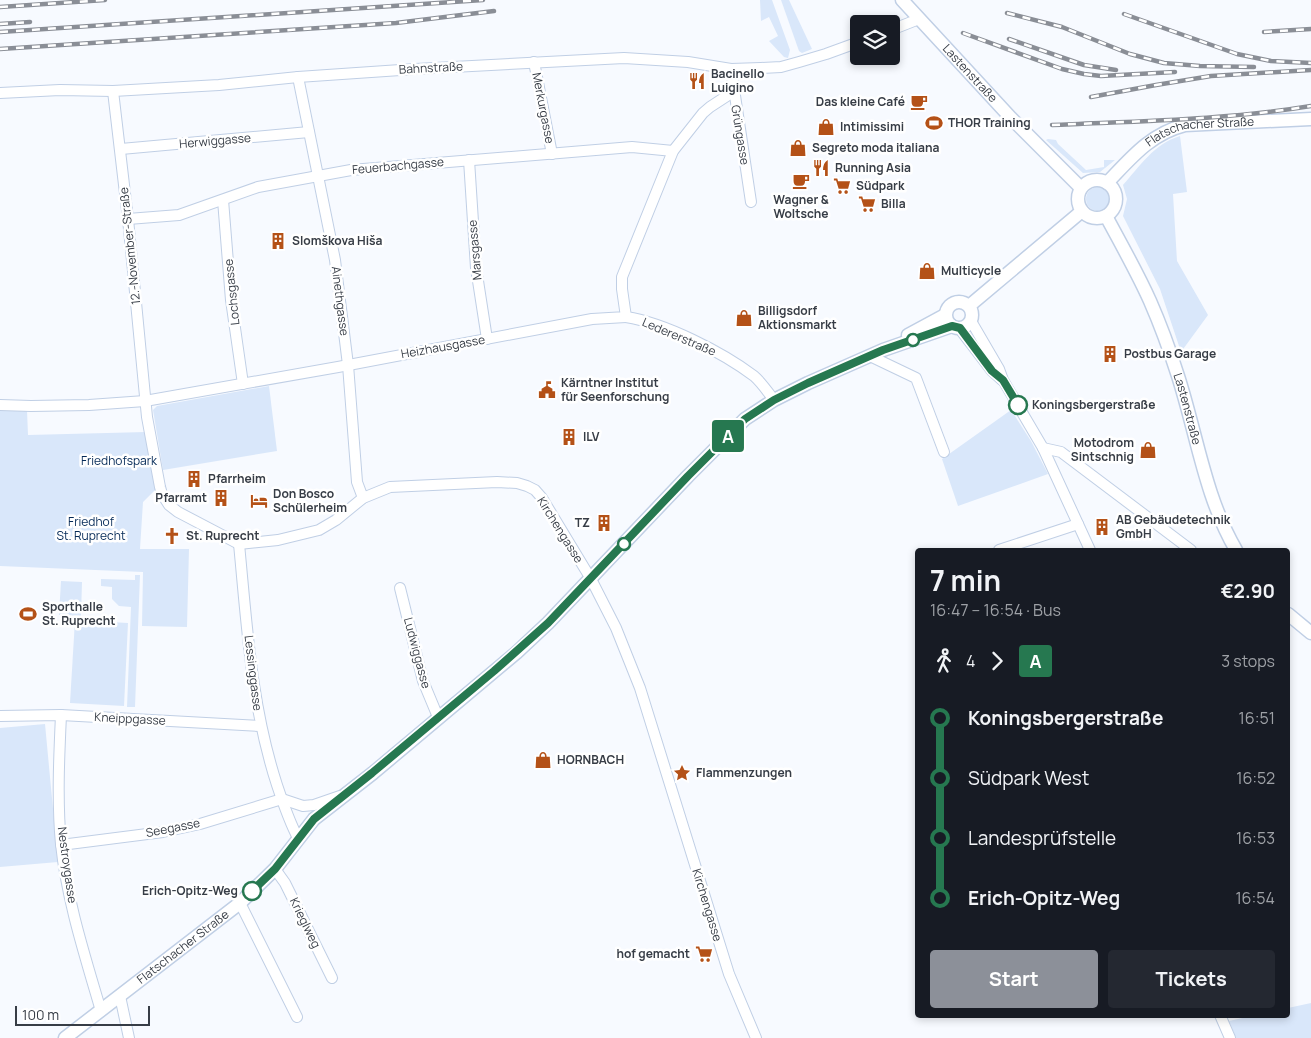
<!DOCTYPE html>
<html lang="en">
<head>
<meta charset="utf-8">
<style>
	body { margin:0; font-family:Manrope,sans-serif; background:#242831; color:#f1f3f6; height:100vh; display:flex; flex-direction:column; font-size:19px; white-space:nowrap }
	* { box-sizing:border-box; margin:0 }
	p { font-size:16px; color:#9ea1a6 }
	.icon { flex:none; width:28px; height:28px; fill:none; stroke:currentColor; stroke-width:2; stroke-linecap:round; stroke-linejoin:round }
	.map { position:relative; flex:1; overflow:hidden }
	.drawer { position:absolute; left:915px; top:548px; width:375px; height:470px; display:flex; flex-direction:column; background:#171b24; border-radius:5px; box-shadow:0 2px 8px #0003 }
	.drawer>* { flex:none }
	.badge { padding:0 10px; border-radius:4px; font-size:18px; line-height:32px }
	.tools { position:absolute; left:850px; top:15px; display:grid; gap:10px }
	.tools a { display:grid; place-items:center; width:50px; height:50px; border-radius:5px; background:#171b24; box-shadow:0 2px 8px #0003; font-size:25px }
	.scale { position:absolute; left:15px; bottom:12px; width:135px; box-sizing:border-box; padding-left:5px; border:2px solid #373d46; border-top:0; font-size:14px; line-height:18px; white-space:nowrap; color:#373d46; -webkit-text-stroke:4px #fff; paint-order:stroke }
	.map>.badge { position:absolute; translate:-50% -50%; box-shadow:0 0 0 2px #fff }
	.legs { display:flex; align-items:center; gap:8px; height:55px; padding:0 15px; font-size:16px }
	.legs p { margin-inline-start:auto }
	.head { display:flex; align-items:center; justify-content:space-between; height:85px; padding:0 15px }
	h1 { font-size:28px; font-weight:700; line-height:38px }
	.cta { display:flex; gap:10px; margin-top:auto; padding:10px 15px }
	.cta a { flex:1; height:58px; border-radius:5px; background:#8c9099; color:#fff; font-size:20px; font-weight:700; line-height:58px; text-align:center }
	.cta a+a { background:#242831; color:#f1f3f6 }
	ul { padding:0 15px; list-style:none }
	li { display:flex; align-items:center; gap:18px; height:60px; font-size:19px }
	li i { display:grid; place-items:center; width:8px; height:100%; margin:0 6px; background:currentColor }
	li i::after { content:''; width:12px; height:12px; margin:-6px; border:4px solid; border-radius:50%; background:#171b24 }
	li p { margin-inline-start:auto }
	li:first-child i { background:linear-gradient(#0000 50%,currentColor 0) }
	li:last-child i { background:linear-gradient(currentColor 50%,#0000 0) }
	.map>svg:first-child { display:block }
	.green { fill:#d9e7fa }
	.lines { fill:none; stroke-linecap:round; stroke-linejoin:round }
	.minor-casing { stroke:#c0cfe5; stroke-width:12 }
	.tertiary-casing { stroke:#c0cfe5; stroke-width:15 }
	.minor { stroke:#fff; stroke-width:10 }
	.tertiary { stroke:#fff; stroke-width:12 }
	.rail-casing { stroke:#8a8e96; stroke-width:4.5 }
	.rail { stroke:#fff; stroke-width:2.5; stroke-dasharray:8; stroke-linecap:butt }
	.line-1-casing { stroke:#fff; stroke-width:11 }
	.line-1 { stroke:#267850; stroke-width:8 }
	.stop-1-dot { fill:#fff; stroke:#267850; stroke-width:2.5 }
	.labels { text-anchor:middle; stroke-width:5; stroke-linejoin:round; paint-order:stroke }
	.street-label { font-size:12px; fill:#373d46; stroke:#fff }
	.poi-label { font-size:12px; font-weight:bold; fill:#373d46; stroke:#fff; text-anchor:start }
	.stop-label { font-size:12px; font-weight:bold; fill:#373d46; stroke:#fff; text-anchor:start }
	.park-label { font-size:12px; fill:#052a57; stroke:#fff }
</style>
</head>
<body>
<div class="map">
<svg width="1311" height="1038" viewBox="0 0 1311 1038">
	<rect width="100%" height="100%" fill="#f7faff"/>
	<!-- green -->
	<g class="green">
		<path d="M760,0H772L790,50L788,58L784,57L769,41L778,36L769,17L761,21Z"/>
		<path d="M781,0H789L812,49L802,53L799,51Z"/>
		<path d="M1180,136L1187,192L1173,194L1177,261L1208,315L1181,352L1160,289L1123,216L1127,199L1123,185C1140,166 1154,144 1180,136Z"/>
		<path d="M1048,139L1056,140L1058,144L1086,170L1104,167V160H1115L1100,172L1083,173L1046,140Z"/>
		<circle cx="1098" cy="199" r="12"/>
		<path d="M269,386L277,451L163,470L153,410L157,406Z"/>
		<path d="M0,408L27,410L28,435L146,432L155,490L143,502L140,549H189L187,627L142,626L143,572L0,566Z"/>
		<path d="M1011,410L1031,441L1048,474L958,506L942,459Z"/>
		<path d="M135,575H140L135,707H127L131,607L119,606L112,599V587L101,586V579L135,580Z"/>
		<path d="M61,581L82,582L81,616L59,615Z"/>
		<path d="M75,620L128,623L124,706L70,703Z"/>
		<path d="M45,724L58,862L0,867V728Z"/>
		<path d="M1311,1003V1038H1236L1229,1021L1256,1015H1288V1008Z"/>
	</g>
	<g class="lines">
		<!-- minor casing -->
		<g class="minor-casing">
			<g id="minor">
				<path d="M891,30L919,19"/>
				<path d="M534,62L552,154"/>
				<path d="M731,69L751,202"/>
				<path d="M298,77L335,260L348,365L357,482L363,498"/>
				<path d="M113,91L128,219L147,417L160,487L162,494L169,505L178,512L239,544L278,540L319,530L336,520L363,498L390,487L497,482L517,483L527,486L535,490L542,498L591,579L616,628L640,688L729,974L756,1038"/>
				<path d="M0,93L60,90L113,91L219,85L298,77L415,69L624,58L688,62L731,69L761,68L781,67L799,62L826,54L859,42"/>
				<path d="M121,149L309,132"/>
				<path d="M469,160L476,268L487,339"/>
				<path d="M223,200L231,300L243,384"/>
				<path d="M128,219L179,215L258,187L351,170L632,147L673,151"/>
				<path d="M626,317C665,323 722,352 754,376C761,382 768,392 774,400"/>
				<path d="M971,321L999,369L1003,380L1043,448L1090,550"/>
				<path d="M959,328L992,371L1002,380"/>
				<path d="M870,356L916,378L944,452"/>
				<path d="M0,405L31,406L89,405L145,401L338,367L592,319L626,317L622,289V277L673,151L703,113L710,107L733,92"/>
				<path d="M1043,448L1061,452L1191,550"/>
				<path d="M239,544C247,626 251,705 277,785C283,803 289,821 298,838"/>
				<path d="M999,550L1078,524"/>
				<path d="M400,588L423,681L438,717"/>
				<path d="M61,715C59,758 57,802 61,844C67,901 85,956 101,1011"/>
				<path d="M0,716L61,715L260,726"/>
				<path d="M61,845L163,832L200,824L282,799L303,806L314,805L340,796"/>
				<path d="M275,869L285,883L332,978"/>
				<path d="M240,903L297,1017"/>
				<path d="M120,996L129,1038"/>
				<path d="M1220,1015L1230,1038"/>
			</g>
		</g>
		<!-- tertiary casing -->
		<g class="tertiary-casing">
			<g id="tertiary">
				<path id="s1" d="M902,0L1011,118L1081,188"/>
				<circle cx="1097" cy="199" r="19"/>
				<path id="s2" d="M1107,183C1131,158 1150,134 1185,125L1311,119"/>
				<path id="s3" d="M1106,216C1121,244 1137,272 1150,301C1161,326 1170,351 1178,376C1197,435 1205,497 1236,550"/>
				<circle cx="959" cy="315" r="13"/>
				<path d="M969,306L1082,211"/>
				<path d="M908,335L945,315"/>
				<path d="M1288,614L1311,633"/>
				<path id="s4" d="M65,1038L240,903L275,869L314,819L373,773L516,653L548,623L688,476L745,419L774,400L808,383L883,350L952,326"/>
			</g>
		</g>
		<!-- minor -->
		<use href="#minor" class="minor"/>
		<!-- tertiary -->
		<use href="#tertiary" class="tertiary"/>
		<!-- rail casing -->
		<g class="rail-casing">
			<g id="rail">
				<path d="M0,7L105,0"/>
				<path d="M1007,13L1062,27L1130,54L1164,63L1200,66L1254,67"/>
				<path d="M1124,14L1237,54L1271,61L1311,63"/>
				<path d="M0,24L30,22"/>
				<path d="M0,32L483,0"/>
				<path d="M1264,32L1311,29"/>
				<path d="M963,33L1062,69L1084,74L1101,76L1175,72"/>
				<path d="M1009,39L1084,65L1116,70"/>
				<path d="M0,49L396,23L494,11"/>
				<path d="M1091,97L1156,85L1211,76L1311,70"/>
				<path d="M1052,125C1138,121 1226,120 1311,106"/>
			</g>
		</g>
		<!-- rail -->
		<use href="#rail" class="rail"/>
	</g>
	<g class="lines">
		<!-- line-1 casing -->
		<g class="line-1-casing">
			<path id="line-1" d="M252,891L275,869L314,819L372,773L494,671L548,623L688,476L745,419L774,400L808,383L883,350L952,326L960,328L992,371L1003,380L1018,405"/>
		</g>
		<!-- line-1 -->
		<use href="#line-1" class="line-1"/>
	</g>
	<!-- icons -->
	<defs>
		<g id="restaurant-bare" transform="scale(1.35)"><path d="M-5-6h1v4h1v-4h1v4h1v-4h1v5L-1.5 .5V6h-2V.5L-5-1ZM5-6V6H3V1.5H1.5Q1.5-4 5-6Z" fill="#b45117" stroke="#fff" stroke-width="2.5" paint-order="stroke"/></g>
		<g id="cafe-bare" transform="scale(1.35)"><path d="M-5.5-4.5H6V0H3Q3 3.5 0 3.5H-2.5Q-5.5 3.5-5.5 0ZM3-3.2v2h1.7v-2ZM-6 4.5H4V6H-6Z" fill="#b45117" stroke="#fff" stroke-width="2.5" paint-order="stroke"/></g>
		<g id="stadium-bare" transform="scale(1.35)"><path d="M0-5a6.5 5 0 1 0 0 10a6.5 5 0 1 0 0-10ZM-3.5-1.8h7v3.6h-7Z" fill="#b45117" stroke="#fff" stroke-width="2.5" paint-order="stroke"/></g>
		<g id="shop-bare" transform="scale(1.35)"><path d="M-5-2.5h2.3a2.7 3.5 0 0 1 5.4 0H5L5.5 6h-11ZM-1.5-2.5h3a1.5 2.3 0 0 0-3 0Z" fill="#b45117" stroke="#fff" stroke-width="2.5" paint-order="stroke"/></g>
		<g id="supermarket-bare" transform="scale(1.35)"><path d="M-6-5.5h2.5l.6 2H6L4.5 2H-2.5L-4.4-4H-6ZM-1.5 3.2a1.3 1.3 0 1 0 .1 0ZM3 3.2a1.3 1.3 0 1 0 .1 0Z" fill="#b45117" stroke="#fff" stroke-width="2.5" paint-order="stroke"/></g>
		<g id="building-bare" transform="scale(1.35)"><path d="M-4-6H4V6H1V3H-1V6H-4ZM-2.5-4.3h1.7v1.8h-1.7ZM.8-4.3h1.7v1.8H.8ZM-2.5-1h1.7V.8h-1.7ZM.8-1h1.7V.8H.8Z" fill="#b45117" stroke="#fff" stroke-width="2.5" paint-order="stroke"/></g>
		<g id="civic-bare" transform="scale(1.35)"><path d="M-.6-6.5H3V-4.5H.6V-3L4-1V1h2V6H-6V1h2V-1L-.6-3ZM-1.2 2.5V6h2.4V2.5Z" fill="#b45117" stroke="#fff" stroke-width="2.5" paint-order="stroke"/></g>
		<g id="hotel-bare" transform="scale(1.35)"><path d="M-6-4.5h1.5V1H6V5H4.5V3h-9V5H-6ZM-4 0a1.8 1.8 0 1 1 3.6 0ZM.5 0V-2.5h3Q6-2.5 6 0Z" fill="#b45117" stroke="#fff" stroke-width="2.5" paint-order="stroke"/></g>
		<g id="church-bare" transform="scale(1.35)"><path d="M-1.2-6h2.4v3.5h3.3v2.4h-3.3V6h-2.4V-.1h-3.3v-2.4h3.3Z" fill="#b45117" stroke="#fff" stroke-width="2.5" paint-order="stroke"/></g>
		<g id="sight-bare" transform="scale(1.35)"><path d="M0-6L1.8-2.2L6-1.7L2.9 1.2L3.7 5.4L0 3.3L-3.7 5.4L-2.9 1.2L-6-1.7L-1.8-2.2Z" fill="#b45117" stroke="#fff" stroke-width="2.5" paint-order="stroke"/></g>
	</defs>
	<g fill-rule="evenodd">
		<use href="#restaurant-bare" x="697" y="81"/>
		<use href="#cafe-bare" x="919" y="102"/>
		<use href="#stadium-bare" x="934" y="123"/>
		<use href="#shop-bare" x="826" y="127"/>
		<use href="#shop-bare" x="798" y="148"/>
		<use href="#restaurant-bare" x="821" y="168"/>
		<use href="#cafe-bare" x="801" y="181"/>
		<use href="#supermarket-bare" x="842" y="186"/>
		<use href="#supermarket-bare" x="867" y="204"/>
		<use href="#building-bare" x="278" y="241"/>
		<use href="#shop-bare" x="927" y="271"/>
		<use href="#shop-bare" x="744" y="318"/>
		<use href="#building-bare" x="1110" y="354"/>
		<use href="#civic-bare" x="547" y="390"/>
		<use href="#building-bare" x="569" y="437"/>
		<use href="#shop-bare" x="1148" y="450"/>
		<use href="#building-bare" x="194" y="479"/>
		<use href="#building-bare" x="221" y="498"/>
		<use href="#hotel-bare" x="259" y="501"/>
		<use href="#building-bare" x="604" y="523"/>
		<use href="#building-bare" x="1102" y="527"/>
		<use href="#church-bare" x="172" y="536"/>
		<use href="#stadium-bare" x="28" y="614"/>
		<use href="#shop-bare" x="543" y="760"/>
		<use href="#sight-bare" x="682" y="773"/>
		<use href="#supermarket-bare" x="704" y="954"/>
	</g>
	<!-- markers -->
	<g class="stop-1-dot">
		<circle cx="913" cy="340" r="6"/>
		<circle cx="1018" cy="405" r="9"/>
		<circle cx="624" cy="544" r="6"/>
		<circle cx="252" cy="891" r="9"/>
	</g>
	<g class="labels">
		<!-- street labels -->
		<g class="street-label">
			<text transform="translate(431 68) rotate(-3)" y="4">Bahnstraße</text>
			<text dy="4" stroke="none"><textPath href="#s1" startOffset="100">Lastenstraße</textPath></text>
			<text transform="translate(543 108) rotate(79)" y="4">Merkurgasse</text>
			<text dy="4" stroke="none"><textPath href="#s2" startOffset="112">Flatschacher Straße</textPath></text>
			<text transform="translate(740 135) rotate(81)" y="4">Grüngasse</text>
			<text transform="translate(215 141) rotate(-5)" y="4">Herwiggasse</text>
			<text transform="translate(398 166) rotate(-5)" y="4">Feuerbachgasse</text>
			<text transform="translate(130 246) rotate(-96)" y="4">12.-November-Straße</text>
			<text transform="translate(475 250) rotate(-95)" y="4">Marsgasse</text>
			<text transform="translate(232 292) rotate(-96)" y="4">Lochsgasse</text>
			<text transform="translate(340 301) rotate(83)" y="4">Ainethgasse</text>
			<text transform="translate(679 337) rotate(23)" y="4">Ledererstraße</text>
			<text transform="translate(443 347) rotate(-10)" y="4">Heizhausgasse</text>
			<text dy="4" stroke="none"><textPath href="#s3" startOffset="210">Lastenstraße</textPath></text>
			<text transform="translate(560 530) rotate(58)" y="4">Kirchengasse</text>
			<text transform="translate(417 653) rotate(75)" y="4">Ludwiggasse</text>
			<text transform="translate(253 673) rotate(83)" y="4">Lessinggasse</text>
			<text transform="translate(130 719) rotate(3)" y="4">Kneippgasse</text>
			<text transform="translate(173 828) rotate(-11)" y="4">Seegasse</text>
			<text transform="translate(67 865) rotate(82)" y="4">Nestroygasse</text>
			<text transform="translate(707 905) rotate(73)" y="4">Kirchengasse</text>
			<text transform="translate(305 923) rotate(64)" y="4">Krieglweg</text>
			<text dy="4" stroke="none"><textPath href="#s4" startOffset="149">Flatschacher Straße</textPath></text>
		</g>
		<!-- poi labels -->
		<g class="poi-label">
			<text x="711" y="78">Bacinello<tspan x="711" dy="14">Luigino</tspan></text>
			<text x="905" y="106" text-anchor="end">Das kleine Café</text>
			<text x="948" y="127">THOR Training</text>
			<text x="840" y="131">Intimissimi</text>
			<text x="812" y="152">Segreto moda italiana</text>
			<text x="835" y="172">Running Asia</text>
			<text x="856" y="190">Südpark</text>
			<text x="801" y="204" text-anchor="middle">Wagner &amp;<tspan x="801" dy="14">Woltsche</tspan></text>
			<text x="881" y="208">Billa</text>
			<text x="292" y="245">Slomškova Hiša</text>
			<text x="941" y="275">Multicycle</text>
			<text x="758" y="315">Billigsdorf<tspan x="758" dy="14">Aktionsmarkt</tspan></text>
			<text x="1124" y="358">Postbus Garage</text>
			<text x="561" y="387">Kärntner Institut<tspan x="561" dy="14">für Seenforschung</tspan></text>
			<text x="583" y="441">ILV</text>
			<text x="1134" y="447" text-anchor="end">Motodrom<tspan x="1134" dy="14">Sintschnig</tspan></text>
			<text x="208" y="483">Pfarrheim</text>
			<text x="273" y="498">Don Bosco<tspan x="273" dy="14">Schülerheim</tspan></text>
			<text x="207" y="502" text-anchor="end">Pfarramt</text>
			<text x="1116" y="524">AB Gebäudetechnik<tspan x="1116" dy="14">GmbH</tspan></text>
			<text x="590" y="527" text-anchor="end">TZ</text>
			<text x="186" y="540">St. Ruprecht</text>
			<text x="42" y="611">Sporthalle<tspan x="42" dy="14">St. Ruprecht</tspan></text>
			<text x="557" y="764">HORNBACH</text>
			<text x="696" y="777">Flammenzungen</text>
			<text x="690" y="958" text-anchor="end">hof gemacht</text>
		</g>
		<!-- stop labels -->
		<g class="stop-label">
			<text x="1032" y="409">Koningsbergerstraße</text>
			<text x="238" y="895" text-anchor="end">Erich-Opitz-Weg</text>
		</g>
		<!-- park labels -->
		<g class="park-label">
			<text x="119" y="465">Friedhofspark</text>
			<text x="91" y="526">Friedhof<tspan x="91" dy="14">St. Ruprecht</tspan></text>
		</g>
	</g>
</svg>
<div class="tools">
<a><svg class="icon" aria-label="layers" viewBox="0 0 24 24"><path d="M12 4l9 5-9 5-9-5zM3 14l9 5 9-5"/></svg></a>
</div>
<div class="scale">100 m</div>
<b class="badge" style="left:728px;top:436px;background:#267850;color:#fff">A</b>
<section class="drawer">
<div class="head"><div><h1>7 min</h1><p>16:47 – 16:54 · Bus</p></div><b>€2.90</b></div>
<div class="legs"><svg class="icon" aria-label="walk" viewBox="0 0 24 24"><circle cx="13" cy="4" r="2"/><path d="M13 8l-2 6 4 7M11 14l-3 7M7 12l3-4h3l4 4"/></svg>4<svg class="icon" aria-label="forward" viewBox="0 0 24 24"><path d="M9 5l7 7-7 7"/></svg><b class="badge" style="background:#267850;color:#fff">A</b><p>3 stops</p></div>
<ul>
<li><i style="color:#267850"></i><b>Koningsbergerstraße</b><p>16:51</p></li>
<li><i style="color:#267850"></i><span>Südpark West</span><p>16:52</p></li>
<li><i style="color:#267850"></i><span>Landesprüfstelle</span><p>16:53</p></li>
<li><i style="color:#267850"></i><b>Erich-Opitz-Weg</b><p>16:54</p></li>
</ul>
<div class="cta"><a>Start</a><a>Tickets</a></div>
</section>
</div>
</body>
</html>
